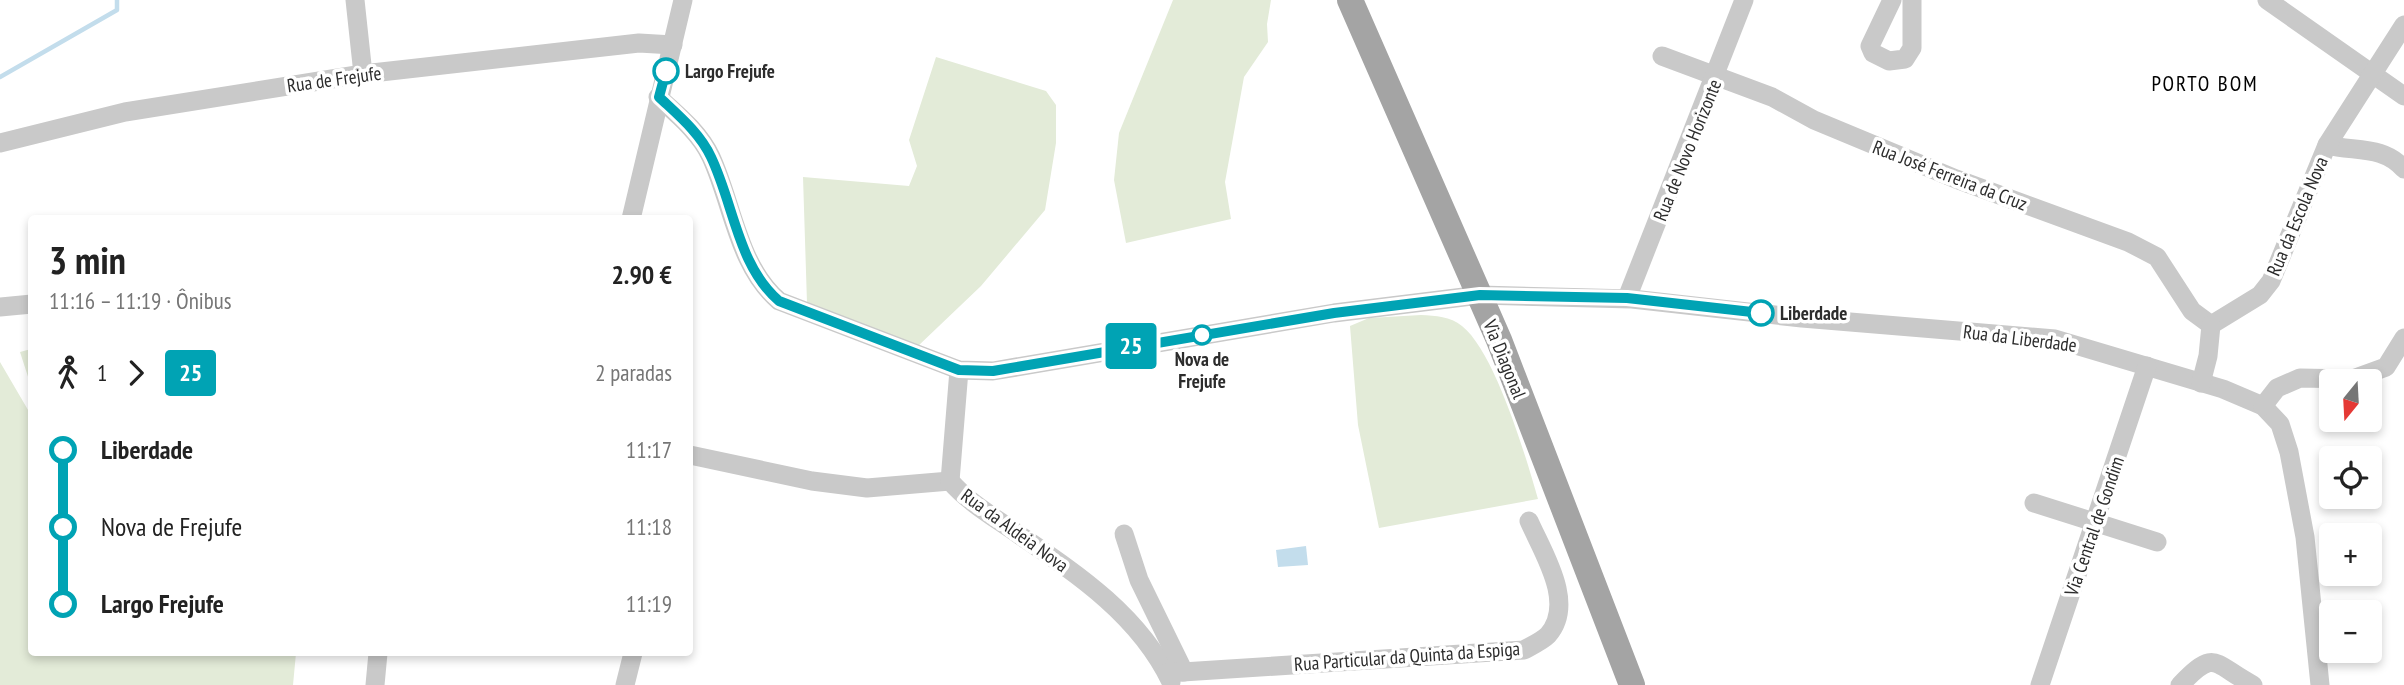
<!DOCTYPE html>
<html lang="pt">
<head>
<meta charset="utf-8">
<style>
	body { margin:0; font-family:"PT Sans Narrow",sans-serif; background:#f6f6f6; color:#222; height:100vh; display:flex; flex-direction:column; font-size:26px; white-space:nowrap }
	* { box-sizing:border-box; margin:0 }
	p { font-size:23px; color:#767676 }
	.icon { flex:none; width:38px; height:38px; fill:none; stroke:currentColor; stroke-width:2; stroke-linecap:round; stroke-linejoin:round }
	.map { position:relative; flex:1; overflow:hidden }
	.drawer { position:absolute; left:28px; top:215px; width:665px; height:441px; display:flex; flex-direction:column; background:#fff; border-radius:7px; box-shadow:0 4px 10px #0003 }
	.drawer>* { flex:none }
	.badge { padding:0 14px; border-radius:5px; font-size:24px; line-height:46px }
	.needle { width:46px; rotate:198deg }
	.tools { position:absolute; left:2319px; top:369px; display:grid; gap:14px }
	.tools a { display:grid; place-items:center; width:63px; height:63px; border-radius:7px; background:#fff; box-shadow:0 4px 10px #0003; font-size:35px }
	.map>.badge { position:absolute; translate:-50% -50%; box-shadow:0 0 0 4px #fff }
	.legs { display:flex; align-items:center; gap:10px; height:77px; padding:0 21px; font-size:23px }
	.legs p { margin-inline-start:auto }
	.summary { display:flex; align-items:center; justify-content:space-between; height:119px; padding:0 21px }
	h1 { font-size:38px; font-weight:700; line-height:52px }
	ul { padding:0 21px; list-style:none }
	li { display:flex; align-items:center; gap:24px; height:77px; font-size:26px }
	li i { display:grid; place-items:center; width:10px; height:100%; margin:0 9px; background:currentColor }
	li i::after { content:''; width:18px; height:18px; margin:-9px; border:5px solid; border-radius:50%; background:#fff }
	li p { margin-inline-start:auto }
	li:first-child i { background:linear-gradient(#0000 50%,currentColor 0) }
	li:last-child i { background:linear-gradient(currentColor 50%,#0000 0) }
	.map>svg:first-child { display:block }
	.green { fill:#e3ebd8 }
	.water { fill:#c3ddec }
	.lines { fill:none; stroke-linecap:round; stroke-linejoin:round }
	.stream { stroke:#c3ddec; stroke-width:4.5 }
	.minor { stroke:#c9c9c9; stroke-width:19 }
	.major { stroke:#a4a4a4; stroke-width:26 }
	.line-1-casing { stroke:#fff; stroke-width:16 }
	.line-1 { stroke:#00a3b4; stroke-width:10 }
	.stop-1-dot { fill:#fff; stroke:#00a3b4; stroke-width:3.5 }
	.labels { text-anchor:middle; stroke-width:7; stroke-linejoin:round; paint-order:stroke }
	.stop-label { font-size:19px; font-weight:bold; fill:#2c2c2c; stroke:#fff; text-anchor:start }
	.street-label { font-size:19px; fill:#2c2c2c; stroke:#fff }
	.neighbourhood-label { font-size:21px; letter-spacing:2px; fill:#000; stroke:#fff }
</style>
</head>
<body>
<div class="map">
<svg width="2404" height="685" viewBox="0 0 2404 685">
	<rect width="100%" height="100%" fill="#fff"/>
	<!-- green -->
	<g class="green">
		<path d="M1173,0H1271L1267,24L1268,42L1244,77L1225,182L1231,219L1126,243L1114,180L1119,133Z"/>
		<path d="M936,57L1046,91L1056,105V143L1045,210L981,286L917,347L807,303L803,177L909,186L917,166L909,140Z"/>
		<path d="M1421,315C1436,316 1450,316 1462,326C1495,352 1526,457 1538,499L1379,528L1358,425L1350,326L1369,318Z"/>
		<path d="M31,349H32L31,386L20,352Z"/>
		<path d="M0,362L31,415L32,653H296L293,685H0Z"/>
	</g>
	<!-- water -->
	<path class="water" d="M1306,546L1308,565L1278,567L1276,550Z"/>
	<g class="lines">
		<!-- stream -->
		<path class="stream" d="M0,77L117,10V0"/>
		<!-- minor -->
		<g class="minor">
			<path d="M355,0L363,74"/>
			<path d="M1892,0L1870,46L1873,53L1889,61L1905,59L1912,48V0"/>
			<path d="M2267,0L2404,96"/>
			<path d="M1662,56L1772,97L1814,120L1956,179L2128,242L2157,257L2192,311L2211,325"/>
			<path d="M658,97C678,115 700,133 711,157C733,205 738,266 779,301L959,370L993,371L1334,313L1480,295L1632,299L1802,318L2055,339L2223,389L2263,406L2280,424L2289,452L2305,537L2320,685"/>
			<path d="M0,143L125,112L363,74L639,43L673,45"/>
			<path d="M2327,145C2355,152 2383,145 2404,169"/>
			<path d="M631,219L683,0"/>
			<path d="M1627,298L1744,0"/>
			<path d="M0,307L32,304"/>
			<path d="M2211,325L2260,295L2271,281L2327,145L2404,25"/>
			<path d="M2201,383L2208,356L2211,325"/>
			<path d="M2263,406L2277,388L2300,378L2353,379L2386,367L2404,338"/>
			<path d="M690,455L812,481L867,488L950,481"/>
			<path d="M950,481C969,503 994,517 1018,534C1077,574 1139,615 1171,682"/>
			<path d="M950,481L959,370"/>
			<path d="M2034,503L2157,542"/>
			<path d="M1124,534L1139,580L1184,672"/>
			<path d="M1167,673L1524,650C1531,646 1542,641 1548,635C1576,603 1543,553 1529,521"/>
			<path d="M375,685L378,653"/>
			<path d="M625,685L633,653"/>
			<path d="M2040,685L2147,366"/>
			<path d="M2180,685C2216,648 2212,663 2253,685"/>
		</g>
		<!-- major -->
		<path class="major" d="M1350,0L1499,340L1632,685"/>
	</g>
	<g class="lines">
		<!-- line-1 casing -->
		<g class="line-1-casing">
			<path id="line-1" d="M666,71L659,97C678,115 700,133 711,157C734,205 738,266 779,301L959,370L993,371L1334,313L1480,295L1627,298L1761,313"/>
		</g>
		<!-- line-1 -->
		<use href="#line-1" class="line-1"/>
	</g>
	<!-- markers -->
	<g class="stop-1-dot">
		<circle cx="666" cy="71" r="12"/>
		<circle cx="1761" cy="313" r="12"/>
		<circle cx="1202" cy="335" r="9"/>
	</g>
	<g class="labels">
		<!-- stop labels -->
		<g class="stop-label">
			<text x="685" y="78">Largo Frejufe</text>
			<text x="1780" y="320">Liberdade</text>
			<text x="1202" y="366" text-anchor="middle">Nova de<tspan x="1202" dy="22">Frejufe</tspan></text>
		</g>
		<!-- street labels -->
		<g class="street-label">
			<text transform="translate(334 79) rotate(-8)" y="7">Rua de Frejufe</text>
			<text transform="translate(1687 150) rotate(-68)" y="7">Rua de Novo Horizonte</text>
			<text transform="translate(1950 175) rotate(21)" y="7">Rua José Ferreira da Cruz</text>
			<text transform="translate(2297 216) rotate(-67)" y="7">Rua da Escola Nova</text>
			<text transform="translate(2020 338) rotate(7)" y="7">Rua da Liberdade</text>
			<text transform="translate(1505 359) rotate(68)" y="7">Via Diagonal</text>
			<text transform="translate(2094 526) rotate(-71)" y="7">Via Central de Gondim</text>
			<text transform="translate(1015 530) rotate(36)" y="7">Rua da Aldeia Nova</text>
			<text transform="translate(1407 656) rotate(-4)" y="7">Rua Particular da Quinta da Espiga</text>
		</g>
		<!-- neighbourhood labels -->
		<g class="neighbourhood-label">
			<text x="2205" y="91">PORTO BOM</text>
		</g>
	</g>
</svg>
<div class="tools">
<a><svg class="needle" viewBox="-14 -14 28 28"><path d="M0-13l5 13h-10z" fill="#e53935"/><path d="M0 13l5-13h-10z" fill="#767676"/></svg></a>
<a><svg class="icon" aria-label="locate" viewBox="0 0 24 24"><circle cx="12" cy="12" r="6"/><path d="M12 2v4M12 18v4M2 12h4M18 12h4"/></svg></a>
<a>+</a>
<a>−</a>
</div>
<b class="badge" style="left:1131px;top:346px;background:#00a3b4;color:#fff">25</b>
<section class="drawer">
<div class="summary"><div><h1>3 min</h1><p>11:16 – 11:19 · Ônibus</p></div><b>2.90 €</b></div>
<div class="legs"><svg class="icon" aria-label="walk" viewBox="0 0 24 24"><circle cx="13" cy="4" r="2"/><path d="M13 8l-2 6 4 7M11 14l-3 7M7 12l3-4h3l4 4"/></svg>1<svg class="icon" aria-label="forward" viewBox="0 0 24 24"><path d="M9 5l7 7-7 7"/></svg><b class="badge" style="background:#00a3b4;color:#fff">25</b><p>2 paradas</p></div>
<ul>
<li><i style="color:#00a3b4"></i><b>Liberdade</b><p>11:17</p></li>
<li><i style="color:#00a3b4"></i><span>Nova de Frejufe</span><p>11:18</p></li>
<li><i style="color:#00a3b4"></i><b>Largo Frejufe</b><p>11:19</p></li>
</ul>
</section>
</div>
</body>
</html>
